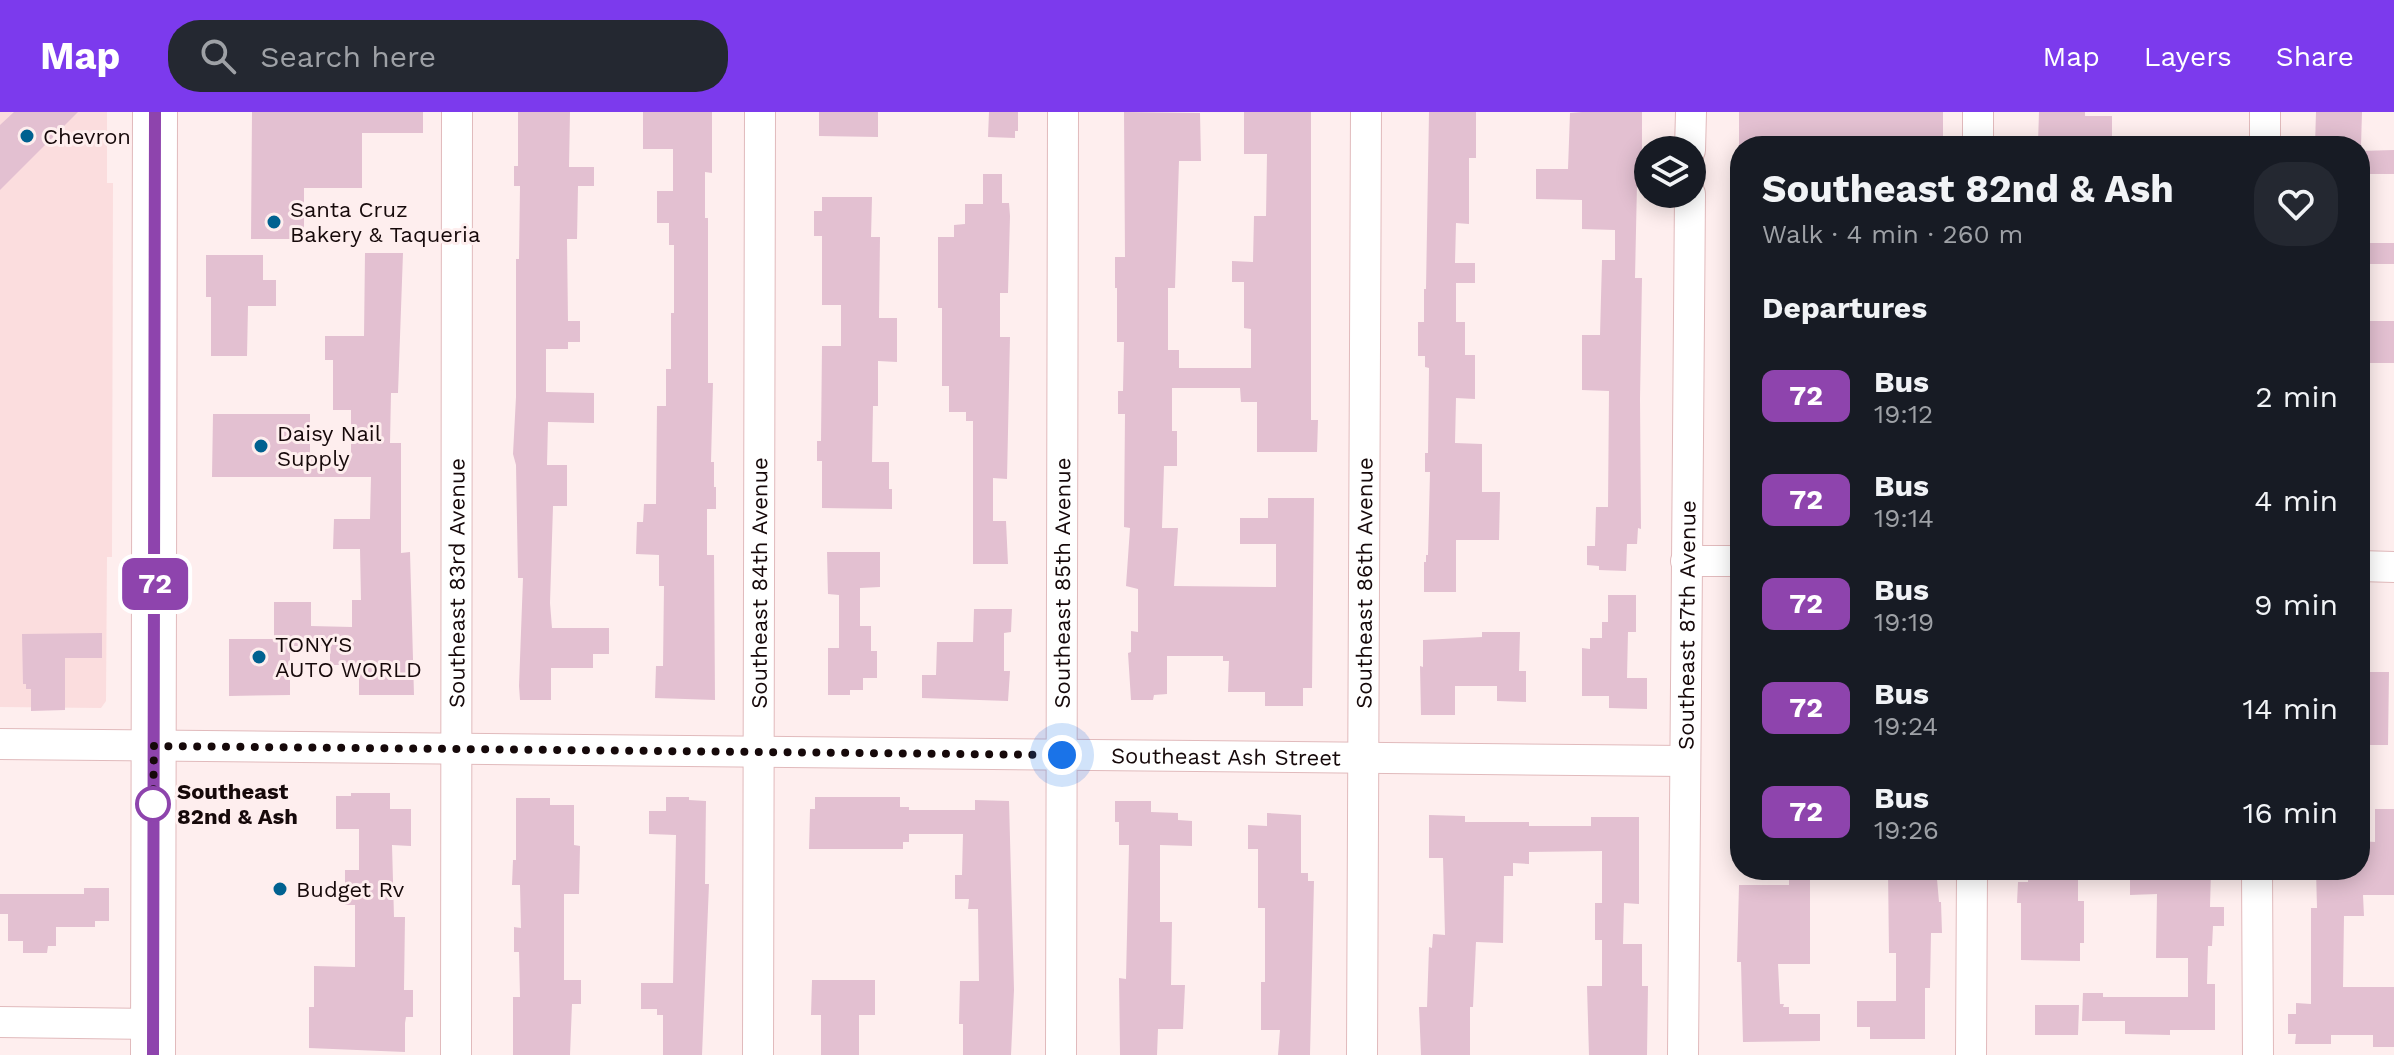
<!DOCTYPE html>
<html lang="en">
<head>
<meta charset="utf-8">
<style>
	body { margin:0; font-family:"Work Sans",sans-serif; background:#242831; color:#f1f3f6; height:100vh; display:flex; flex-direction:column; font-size:30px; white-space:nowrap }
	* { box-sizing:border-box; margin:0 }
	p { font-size:26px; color:#9ea1a6 }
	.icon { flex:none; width:44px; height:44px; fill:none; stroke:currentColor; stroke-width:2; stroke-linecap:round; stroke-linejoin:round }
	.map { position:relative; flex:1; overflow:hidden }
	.side { position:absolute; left:1730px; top:24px; width:640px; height:744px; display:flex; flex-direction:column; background:#171b24; border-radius:32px; box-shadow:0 4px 20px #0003 }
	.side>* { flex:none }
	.badge { padding:0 16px; border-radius:12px; font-size:28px; line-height:52px }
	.tools { position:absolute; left:1634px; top:24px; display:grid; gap:16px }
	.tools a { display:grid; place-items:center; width:72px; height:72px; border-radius:50%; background:#171b24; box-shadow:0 4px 20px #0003; font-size:40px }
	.you { position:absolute; width:40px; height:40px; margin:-20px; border:6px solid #fff; border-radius:50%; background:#1a73e8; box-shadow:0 0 0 12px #1a73e833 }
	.map>.badge { position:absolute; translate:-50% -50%; box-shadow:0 0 0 4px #fff }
	h2 { padding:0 32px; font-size:30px; line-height:72px }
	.round { display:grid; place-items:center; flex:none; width:84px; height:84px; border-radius:32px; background:#242831 }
	.head { display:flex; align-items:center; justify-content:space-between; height:136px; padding:0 32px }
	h1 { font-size:38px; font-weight:700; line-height:60px }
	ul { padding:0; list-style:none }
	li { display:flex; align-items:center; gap:24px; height:104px; padding:0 32px }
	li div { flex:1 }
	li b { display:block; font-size:30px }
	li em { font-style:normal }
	li .badge { min-width:88px; font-weight:700; text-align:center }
	header { display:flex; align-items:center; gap:48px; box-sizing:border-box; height:112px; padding:0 40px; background:#7c3aed; color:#fff }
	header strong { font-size:38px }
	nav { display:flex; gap:44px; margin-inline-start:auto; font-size:28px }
	.search { width:560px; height:72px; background:#242831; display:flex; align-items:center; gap:20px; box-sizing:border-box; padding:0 28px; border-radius:32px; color:#9ea1a6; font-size:30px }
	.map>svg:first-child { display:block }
	.built { fill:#fbddde }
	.building { fill:#e3c0d1 }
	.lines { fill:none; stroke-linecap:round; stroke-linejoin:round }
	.street-casing { stroke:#e1babc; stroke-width:32 }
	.primary-casing { stroke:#e1babc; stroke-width:46 }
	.street { stroke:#fff; stroke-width:30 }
	.primary { stroke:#fff; stroke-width:44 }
	.line-casing { stroke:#fff; stroke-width:18 }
	.line { stroke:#8e44ad; stroke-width:12 }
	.walk { stroke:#16090a; stroke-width:8; stroke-dasharray:0 14.4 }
	.poi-dot { fill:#006190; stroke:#feeeee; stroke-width:3 }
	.stop-dot { fill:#fff; stroke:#8e44ad; stroke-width:4 }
	.labels { text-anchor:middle; stroke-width:6; stroke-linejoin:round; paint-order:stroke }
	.poi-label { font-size:22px; fill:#16090a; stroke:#feeeee; text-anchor:start }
	.street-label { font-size:22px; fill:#16090a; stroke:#feeeee }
	.stop-label { font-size:22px; font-weight:bold; fill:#16090a; stroke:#feeeee; text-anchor:start }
</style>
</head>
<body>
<header>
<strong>Map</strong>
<div class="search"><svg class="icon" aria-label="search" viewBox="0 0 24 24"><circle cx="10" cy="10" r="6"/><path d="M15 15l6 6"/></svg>Search here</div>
<nav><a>Map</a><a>Layers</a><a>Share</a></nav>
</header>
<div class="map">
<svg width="2394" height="943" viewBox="0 0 2394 943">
	<rect width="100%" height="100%" fill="#feeeee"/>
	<!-- built -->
	<path class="built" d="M0,0H107V71H113L112,445H107L106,589L101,596L0,595Z"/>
	<!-- building -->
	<g class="building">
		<path d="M14,0H78L0,78V13Z"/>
		<path d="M252,0H423V21H362V76H304V127H251Z"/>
		<path d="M518,0H570L569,55H594V74H578L577,127H567L568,209H580V230H568V237H546V280L594,281V311L548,310L547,353H567V394H553L550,491L552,516H609V542H593V556H551V588H520L519,574L523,466H518L516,353L513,342L516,285V147H519L520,74H514V54H518Z"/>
		<path d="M643,0H712V61L705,60V106H708V271H713L711,350H714V375H716V397H707V443H714L715,588L655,586L656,554H663L664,474H659V443L636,442L637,410H643L644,392H656L657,294H666V257H671V201H674V133H669V111H657V79H673V37H643Z"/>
		<path d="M819,0H878V25L819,24Z"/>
		<path d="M989,0H1018V19H1015V26L988,25Z"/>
		<path d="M1124,0L1200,1L1201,49H1179L1175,176H1168V238H1179V256H1251V217L1244,216V170H1232V149L1253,150L1254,104H1266L1267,42H1244V0H1311V308H1318L1317,340H1257V290H1241L1240,276H1172V319H1177V354H1164L1162,416H1178L1174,474L1276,475V432H1240V406H1268V386H1314L1312,576H1303V594H1265V580H1228L1229,549H1223V544H1167V582L1154,583L1153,588H1131L1128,541L1131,540V519L1138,520V477L1126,474L1130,416L1124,415L1125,302H1118V279H1123L1124,230H1117V176H1115V145H1125Z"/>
		<path d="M1429,0H1476V46H1469V112L1456,111L1455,151H1475V171H1456V210H1465V243H1475V287L1456,286L1455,331L1482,332V380H1500L1499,428H1456V480H1424V450H1426V443H1428L1430,360H1425V341H1428L1429,256L1425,255V244H1418V210H1424V177H1426Z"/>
		<path d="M1582,0H1642V72H1637L1635,166H1642L1640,287L1641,417L1638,416L1637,432H1627L1626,459L1599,458V454L1587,453V434H1595L1596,395H1608L1609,279L1582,278V223H1600L1602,148H1615V118L1582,117V88L1536,87V57H1568L1570,1Z"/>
		<path d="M1739,0H1943V28H1929V34H1739Z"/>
		<path d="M2039,0H2085V4H2112V32L2038,31Z"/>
		<path d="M2316,0H2362L2361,34H2315Z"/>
		<path d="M2394,38V62H2360V39Z"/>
		<path d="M983,62H1002V91H1009L1010,104L1008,181H1000V225H1010L1007,367L993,366V409H1006L1008,452H973V309H966V300H949V274H942V196H938V125H954V113L965,112V92H983Z"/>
		<path d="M822,85H872L871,125H880L879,206H897V250L878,249V294H873L872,350H889V377H892V397L822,396V349H817V329H821L822,234H841V193H822V124H814V99H822Z"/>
		<rect x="2360" y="131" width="34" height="21"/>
		<path d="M365,141H403L398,281H391L390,331H401V441L410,440L414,583H359V553H330V534H290V583L229,584V527H274V490H311V514L352,515V488H361L360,437H333L334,407H370L371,365H212L213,302H310V346H351V298H333V248H325V224H364Z"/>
		<path d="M206,143H263V168H276V194H248L247,244H211V185H206Z"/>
		<rect x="2360" y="209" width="34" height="42"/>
		<path d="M827,440H880V475L860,476V514H871V539H877V566H863V578H850V583H828V536H839V483L828,482Z"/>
		<path d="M1608,483H1636V520H1628L1627,566H1647V597L1609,596V584H1582V536L1590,537V526H1602V510H1608Z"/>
		<path d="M974,497H1012L1011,520L1004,521V559H1010L1008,589L922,586V563H936L937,530H973Z"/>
		<path d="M1482,520H1520L1519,559H1526V590L1497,589V574H1455V603H1421L1420,554L1423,555V528L1482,525Z"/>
		<path d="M102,521V546H65V598L31,599V577H26V572H23L22,522Z"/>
		<path d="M2366,560H2389L2388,633H2360V609H2366Z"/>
		<path d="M351,681H390V697H411V734L392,733L394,805H405L404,878H413V905H406L405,911V940L309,936V895H314V854L355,855V793H345V758H359V717H336V684H351Z"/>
		<path d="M666,685H689V688L706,689L705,772H709L702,943H663V903H657V897H641V871H673L676,723L649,722V699H666Z"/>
		<path d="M815,685H900V695H909V698H975V688L1009,689L1014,878L1011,943H963V912H959L960,869H979L978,797H968L969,787H955V763H962L963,722H909V730H903V737H809L810,697H815Z"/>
		<path d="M516,686H550V693H574V733L580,734L579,782H564V868H581V892H572L570,943H513V885H520L519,840H514V815L521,816L520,773H512L513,748H516Z"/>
		<path d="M1115,689H1151V700L1178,701V708L1192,709V734L1160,733V810H1172L1171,873H1185L1183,917H1158L1157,943H1120L1119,866L1126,867L1129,733H1119V710H1115Z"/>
		<path d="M2375,697H2394V783H2363L2364,804H2344L2343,875H2394V935H2373V923H2331V932H2295L2296,922H2288V902H2296V891L2311,892V796H2317L2316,758H2360V729L2375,730Z"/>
		<path d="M1267,701L1301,703V761H1308V769H1314L1310,943H1278L1280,918H1261V870H1265V796H1258V737H1248V713L1267,714Z"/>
		<path d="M1429,703L1465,704V710H1529V714H1591V705H1639V792L1624,791L1623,832H1642V874H1648L1647,943H1589L1587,874H1602V828H1595V791H1602V739L1529,740V752L1513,751V764H1504L1503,831L1476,830L1473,895H1470V943H1421L1419,895H1427L1429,835L1432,836L1433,822L1445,823L1443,746H1429Z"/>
		<path d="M1789,758H1810V852H1778L1780,892H1784L1783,895H1789V902H1820V929L1743,930L1741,850H1737L1739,773H1789Z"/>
		<path d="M1888,758H1914V767H1937L1939,790H1941L1942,821H1931L1930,876H1925V927H1870V915H1857V889H1896V841H1889Z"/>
		<path d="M2028,758H2078V789H2084V831H2080V849L2021,848V791H2017L2018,770H2028Z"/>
		<path d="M2130,758H2211L2210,795H2224V814H2213L2212,834H2208L2207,872H2215V918H2170V923L2125,922V909H2082L2083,881H2103V885H2188V846H2156L2157,782L2130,783Z"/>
		<path d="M84,776H109V809H95V815H56V834H48L47,841H23V829H8V802H0V782H84Z"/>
		<path d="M812,868H875V903H859V943H821V903H811Z"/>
		<path d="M2035,893H2079L2078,923H2035Z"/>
	</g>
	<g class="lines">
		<!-- street casing -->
		<g class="street-casing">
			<g id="street">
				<path d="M1978,34V0"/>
				<path d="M2265,34V0"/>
				<path d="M1690,38L1691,0"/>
				<path d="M1686,449H1740"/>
				<path d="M2360,454L2394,455"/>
				<path id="s1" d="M0,632L1684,649"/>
				<path d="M2257,758L2258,943"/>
				<path d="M0,910L153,912"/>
				<path id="s2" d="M456,943L457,0"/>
				<path id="s3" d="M758,943L760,0"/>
				<path id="s4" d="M1061,943L1063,0"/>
				<path id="s5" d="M1362,943L1366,0"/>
				<path id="s6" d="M1683,943L1690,82"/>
				<path d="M1971,943L1972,758"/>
			</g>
		</g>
		<!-- primary casing -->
		<g class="primary-casing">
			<path id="primary" d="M153,943L155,0"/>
		</g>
		<!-- street -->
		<use href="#street" class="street"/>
		<!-- primary -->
		<use href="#primary" class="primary"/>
	</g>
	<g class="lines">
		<!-- line casing -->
		<g class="line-casing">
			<path id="line" d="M153,943L155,0"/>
		</g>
		<!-- line -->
		<use href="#line" class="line"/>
		<!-- walk -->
		<path class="walk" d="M153,692V699L154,634L1062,643"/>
	</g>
	<!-- markers -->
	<g class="poi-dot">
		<circle cx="27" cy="24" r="8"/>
		<circle cx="274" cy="110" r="8"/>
		<circle cx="261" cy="334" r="8"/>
		<circle cx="259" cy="545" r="8"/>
		<circle cx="280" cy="777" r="8"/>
	</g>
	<circle class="stop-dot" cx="153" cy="692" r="16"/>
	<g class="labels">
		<!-- poi labels -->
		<g class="poi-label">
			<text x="43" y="32">Chevron</text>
			<text x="290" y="105">Santa Cruz<tspan x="290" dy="25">Bakery &amp; Taqueria</tspan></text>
			<text x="277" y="329">Daisy Nail<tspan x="277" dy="25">Supply</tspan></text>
			<text x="275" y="540">TONY'S<tspan x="275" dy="25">AUTO WORLD</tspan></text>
			<text x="296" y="785">Budget Rv</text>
		</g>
		<!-- street labels -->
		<g class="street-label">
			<text dy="8" stroke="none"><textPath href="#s2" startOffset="472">Southeast 83rd Avenue</textPath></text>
			<text dy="8" stroke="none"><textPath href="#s3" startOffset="472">Southeast 84th Avenue</textPath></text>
			<text dy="8" stroke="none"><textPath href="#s4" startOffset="472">Southeast 85th Avenue</textPath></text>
			<text dy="8" stroke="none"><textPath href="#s5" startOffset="472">Southeast 86th Avenue</textPath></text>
			<text dy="8" stroke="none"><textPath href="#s6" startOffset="430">Southeast 87th Avenue</textPath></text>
			<text dy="8" stroke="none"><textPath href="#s1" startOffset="1226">Southeast Ash Street</textPath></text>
		</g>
		<!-- stop labels -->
		<g class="stop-label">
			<text x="177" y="687">Southeast<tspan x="177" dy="25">82nd &amp; Ash</tspan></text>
		</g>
	</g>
</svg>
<div class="tools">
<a><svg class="icon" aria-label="layers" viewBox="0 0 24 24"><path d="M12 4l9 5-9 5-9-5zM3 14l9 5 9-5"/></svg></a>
</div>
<div class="you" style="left:1062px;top:643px"></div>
<b class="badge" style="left:155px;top:472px;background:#8e44ad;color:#fff">72</b>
<section class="side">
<div class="head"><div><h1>Southeast 82nd &amp; Ash</h1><p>Walk · 4 min · 260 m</p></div><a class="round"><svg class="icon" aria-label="heart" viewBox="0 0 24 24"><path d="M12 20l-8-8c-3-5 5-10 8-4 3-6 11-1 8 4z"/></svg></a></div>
<h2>Departures</h2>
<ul>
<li><span class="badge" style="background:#8e44ad;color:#fff">72</span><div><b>Bus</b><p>19:12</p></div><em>2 min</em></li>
<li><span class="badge" style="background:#8e44ad;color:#fff">72</span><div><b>Bus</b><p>19:14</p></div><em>4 min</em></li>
<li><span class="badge" style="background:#8e44ad;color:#fff">72</span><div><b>Bus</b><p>19:19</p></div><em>9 min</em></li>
<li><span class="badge" style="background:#8e44ad;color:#fff">72</span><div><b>Bus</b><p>19:24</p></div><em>14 min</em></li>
<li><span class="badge" style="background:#8e44ad;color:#fff">72</span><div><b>Bus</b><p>19:26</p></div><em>16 min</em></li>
</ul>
</section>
</div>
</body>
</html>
